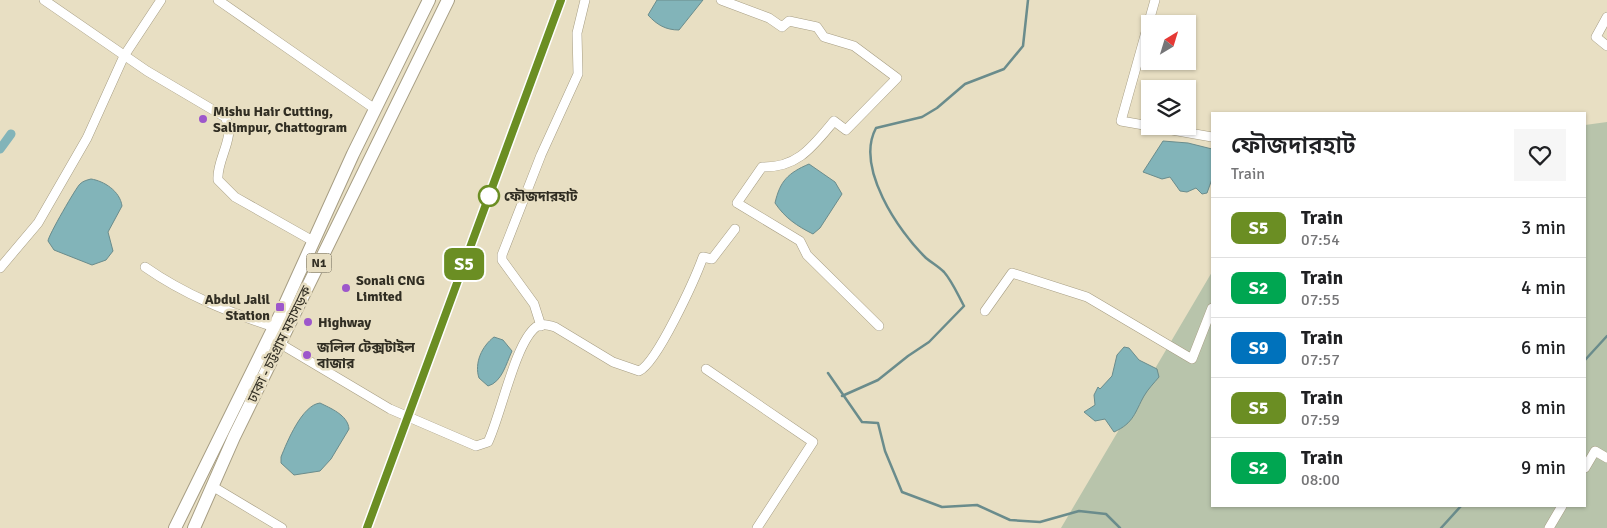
<!DOCTYPE html>
<html lang="en">
<head>
<meta charset="utf-8">
<style>
	body { margin:0; font-family:Signika,"Noto Sans Bengali",sans-serif; background:#f6f6f6; color:#202124; height:100vh; display:flex; flex-direction:column; font-size:19px; white-space:nowrap }
	* { box-sizing:border-box; margin:0 }
	p { font-size:16px; color:#757577 }
	.icon { flex:none; width:28px; height:28px; fill:none; stroke:currentColor; stroke-width:2; stroke-linecap:round; stroke-linejoin:round }
	.map { position:relative; flex:1; overflow:hidden }
	.panel { position:absolute; left:1211px; top:112px; width:375px; height:395px; display:flex; flex-direction:column; background:#fff; border-radius:0px; box-shadow:0 1px 4px #0004 }
	.panel>* { flex:none }
	.badge { padding:0 10px; border-radius:8px; font-size:18px; line-height:32px }
	.needle { width:32px; rotate:38deg }
	.controls { position:absolute; left:1141px; top:15px; display:grid; gap:10px }
	.controls a { display:grid; place-items:center; width:55px; height:55px; border-radius:0px; background:#fff; box-shadow:0 1px 4px #0004; font-size:25px }
	.map>.badge { position:absolute; translate:-50% -50%; box-shadow:0 0 0 2px #fff }
	.round { display:grid; place-items:center; flex:none; width:52px; height:52px; border-radius:0px; background:#f6f6f6 }
	.head { display:flex; align-items:center; justify-content:space-between; height:85px; padding:0 20px }
	h1 { font-size:24px; font-weight:600; line-height:38px }
	ul { padding:0; list-style:none }
	li { display:flex; align-items:center; gap:15px; height:60px; padding:0 20px; border-top:1px solid #e0e0e0 }
	li div { flex:1 }
	li b { display:block; font-size:19px }
	li em { font-style:normal }
	li .badge { min-width:55px; font-weight:700; text-align:center }
	.map>svg:first-child { display:block }
	.green { fill:#b8c4ab }
	.water { fill:#82b4b9; stroke:#6a8c8c }
	.lines { fill:none; stroke-linecap:round; stroke-linejoin:round }
	.stream { stroke:#6a8c8c; stroke-width:2.5 }
	.canal { stroke:#82b4b9; stroke-width:9 }
	.minor-casing { stroke:#a69d83; stroke-width:10 }
	.highway-casing { stroke:#a69d83; stroke-width:14 }
	.minor { stroke:#fff; stroke-width:9 }
	.highway { stroke:#fff; stroke-width:12 }
	.rail-casing { stroke:#494538; stroke-width:4.5 }
	.rail { stroke:#e8dfc3; stroke-width:2.5; stroke-dasharray:8; stroke-linecap:butt }
	.line-casing { stroke:#fff; stroke-width:11 }
	.line { stroke:#6b8e23; stroke-width:8 }
	.poi-dot { fill:#9d57cb; stroke:#e8dfc3; stroke-width:2 }
	.stop-dot { fill:#fff; stroke:#6b8e23; stroke-width:2.5 }
	.labels { text-anchor:middle; stroke-width:5; stroke-linejoin:round; paint-order:stroke }
	.shield { fill:#e8dfc3; stroke:#686353; stroke-width:1 }
	.shield-label { font-size:12px; font-weight:bold; fill:#312e23 }
	.poi-label { font-size:14px; font-weight:bold; fill:#312e23; stroke:#e8dfc3; text-anchor:start }
	.stop-label { font-size:14px; font-weight:bold; fill:#312e23; stroke:#e8dfc3; text-anchor:start }
	.street-label { font-size:14px; fill:#312e23; stroke:#e8dfc3 }
</style>
</head>
<body>
<div class="map">
<svg width="1607" height="528" viewBox="0 0 1607 528">
	<rect width="100%" height="100%" fill="#e8dfc3"/>
	<!-- green -->
	<path class="green" d="M1607,122V528H1061L1212,272V506H1585V125Z"/>
	<!-- water -->
	<g class="water">
		<path d="M657,0H703L679,30C666,30 657,25 648,15Z"/>
		<path d="M1163,141L1188,143L1212,149V179L1207,193L1202,194L1196,188L1187,192L1180,191L1170,177L1162,179L1143,172Z"/>
		<path d="M809,164L835,182L842,194L820,228L813,234C797,226 785,218 775,203C780,181 788,173 809,164Z"/>
		<path d="M91,179C104,181 120,191 122,206L108,232L113,251L106,260L92,265L54,250L48,241C48,236 77,186 80,184C83,181 87,180 91,179Z"/>
		<path d="M494,337L503,340L512,351C506,364 502,382 488,386L479,378C474,363 482,346 494,337Z"/>
		<path d="M1124,347L1129,348L1139,360L1157,369L1159,377C1154,383 1148,389 1144,396C1135,412 1134,423 1114,432L1105,419L1095,421L1084,412L1095,405L1094,395L1098,387L1100,389L1112,376L1117,355Z"/>
		<path d="M320,403C330,408 348,415 349,429L331,459L320,471L294,475L281,463V457C287,442 302,405 320,403Z"/>
	</g>
	<g class="lines">
		<!-- stream -->
		<g class="stream">
			<path d="M1585,360L1607,336"/>
			<path d="M828,373L862,422L878,423L885,451L902,492L942,507L977,505L1010,520L1040,522L1079,511L1106,514L1120,528"/>
			<path d="M842,396L878,380L908,356L929,342L964,306C958,295 952,281 944,272C939,267 932,263 926,258C898,231 855,167 876,128L922,117L937,108L965,84L1004,69L1023,46L1028,0"/>
			<path d="M1441,528L1461,506"/>
		</g>
		<!-- canal -->
		<path class="canal" d="M0,149L11,134"/>
		<!-- minor casing -->
		<g class="minor-casing">
			<g id="minor">
				<path d="M44,0L147,71L225,117C237,137 216,159 218,180L235,197L313,241"/>
				<path d="M218,0L375,109"/>
				<path d="M721,0L769,18L782,27L789,21L817,27L824,37L854,46L897,78L846,130L834,121C813,146 798,168 762,167L737,203L800,241L807,255L879,326"/>
				<path d="M1155,0L1121,121L1212,137"/>
				<path d="M1607,17L1596,37L1607,46"/>
				<path d="M145,267C185,295 228,312 274,327"/>
				<path d="M0,268L38,223L87,138L124,56L161,0"/>
				<path d="M985,311L1012,273L1087,297L1192,359L1212,308"/>
				<path d="M541,326L534,304L502,260V255L541,155L578,74L577,33L585,0"/>
				<path d="M279,343L390,409L476,446L488,442C501,415 515,343 536,327C542,323 548,325 555,327L613,362L639,371C657,363 695,279 703,257L712,259L735,229"/>
				<path d="M706,369L813,442L757,528"/>
				<path d="M1585,468L1595,451L1607,458"/>
				<path d="M212,486L282,528"/>
				<path d="M1549,528L1562,506"/>
			</g>
		</g>
		<!-- highway casing -->
		<g class="highway-casing">
			<g id="highway">
				<path d="M175,528L281,313L353,154L429,0"/>
				<path d="M194,528L234,437L448,0"/>
			</g>
		</g>
		<!-- minor -->
		<use href="#minor" class="minor"/>
		<!-- highway -->
		<use href="#highway" class="highway"/>
		<!-- rail casing -->
		<g class="rail-casing">
			<path id="rail" d="M367,528L561,0"/>
		</g>
		<!-- rail -->
		<use href="#rail" class="rail"/>
	</g>
	<g class="lines">
		<!-- line casing -->
		<g class="line-casing">
			<path id="line" d="M367,528L561,0"/>
		</g>
		<!-- line -->
		<use href="#line" class="line"/>
	</g>
	<!-- markers -->
	<g class="poi-dot">
		<circle cx="203" cy="119" r="5"/>
		<circle cx="346" cy="288" r="5"/>
		<rect x="275" y="302" width="10" height="10" rx="2.5"/>
		<circle cx="308" cy="322" r="5"/>
		<circle cx="307" cy="355" r="5"/>
	</g>
	<circle class="stop-dot" cx="489" cy="196" r="10"/>
	<g class="labels">
		<!-- shield labels -->
		<rect class="shield" x="306.5" y="253.5" width="25" height="19" rx="4"/>
		<g class="shield-label">
			<text x="319" y="267">N1</text>
		</g>
		<!-- poi labels -->
		<g class="poi-label">
			<text x="213" y="116">Mishu Hair Cutting,<tspan x="213" dy="16">Salimpur, Chattogram</tspan></text>
			<text x="356" y="285">Sonali CNG<tspan x="356" dy="16">Limited</tspan></text>
			<text x="270" y="304" text-anchor="end">Abdul Jalil<tspan x="270" dy="16">Station</tspan></text>
			<text x="318" y="327">Highway</text>
			<text x="317" y="352">জলিল টেক্সটাইল<tspan x="317" dy="16">বাজার</tspan></text>
		</g>
		<!-- stop labels -->
		<g class="stop-label">
			<text x="504" y="201">ফৌজদারহাট</text>
		</g>
		<!-- street labels -->
		<g class="street-label">
			<text transform="translate(279 344) rotate(-64)" y="5">ঢাকা - চট্টগ্রাম মহাসড়ক</text>
		</g>
	</g>
</svg>
<div class="controls">
<a><svg class="needle" viewBox="-14 -14 28 28"><path d="M0-13l5 13h-10z" fill="#e53935"/><path d="M0 13l5-13h-10z" fill="#757577"/></svg></a>
<a><svg class="icon" aria-label="layers" viewBox="0 0 24 24"><path d="M12 4l9 5-9 5-9-5zM3 14l9 5 9-5"/></svg></a>
</div>
<b class="badge" style="left:464px;top:264px;background:#6b8e23;color:#fff">S5</b>
<section class="panel">
<div class="head"><div><h1>ফৌজদারহাট</h1><p>Train</p></div><a class="round"><svg class="icon" aria-label="heart" viewBox="0 0 24 24"><path d="M12 20l-8-8c-3-5 5-10 8-4 3-6 11-1 8 4z"/></svg></a></div>
<ul>
<li><span class="badge" style="background:#6b8e23;color:#fff">S5</span><div><b>Train</b><p>07:54</p></div><em>3 min</em></li>
<li><span class="badge" style="background:#00a651;color:#fff">S2</span><div><b>Train</b><p>07:55</p></div><em>4 min</em></li>
<li><span class="badge" style="background:#0072bc;color:#fff">S9</span><div><b>Train</b><p>07:57</p></div><em>6 min</em></li>
<li><span class="badge" style="background:#6b8e23;color:#fff">S5</span><div><b>Train</b><p>07:59</p></div><em>8 min</em></li>
<li><span class="badge" style="background:#00a651;color:#fff">S2</span><div><b>Train</b><p>08:00</p></div><em>9 min</em></li>
</ul>
</section>
</div>
</body>
</html>
